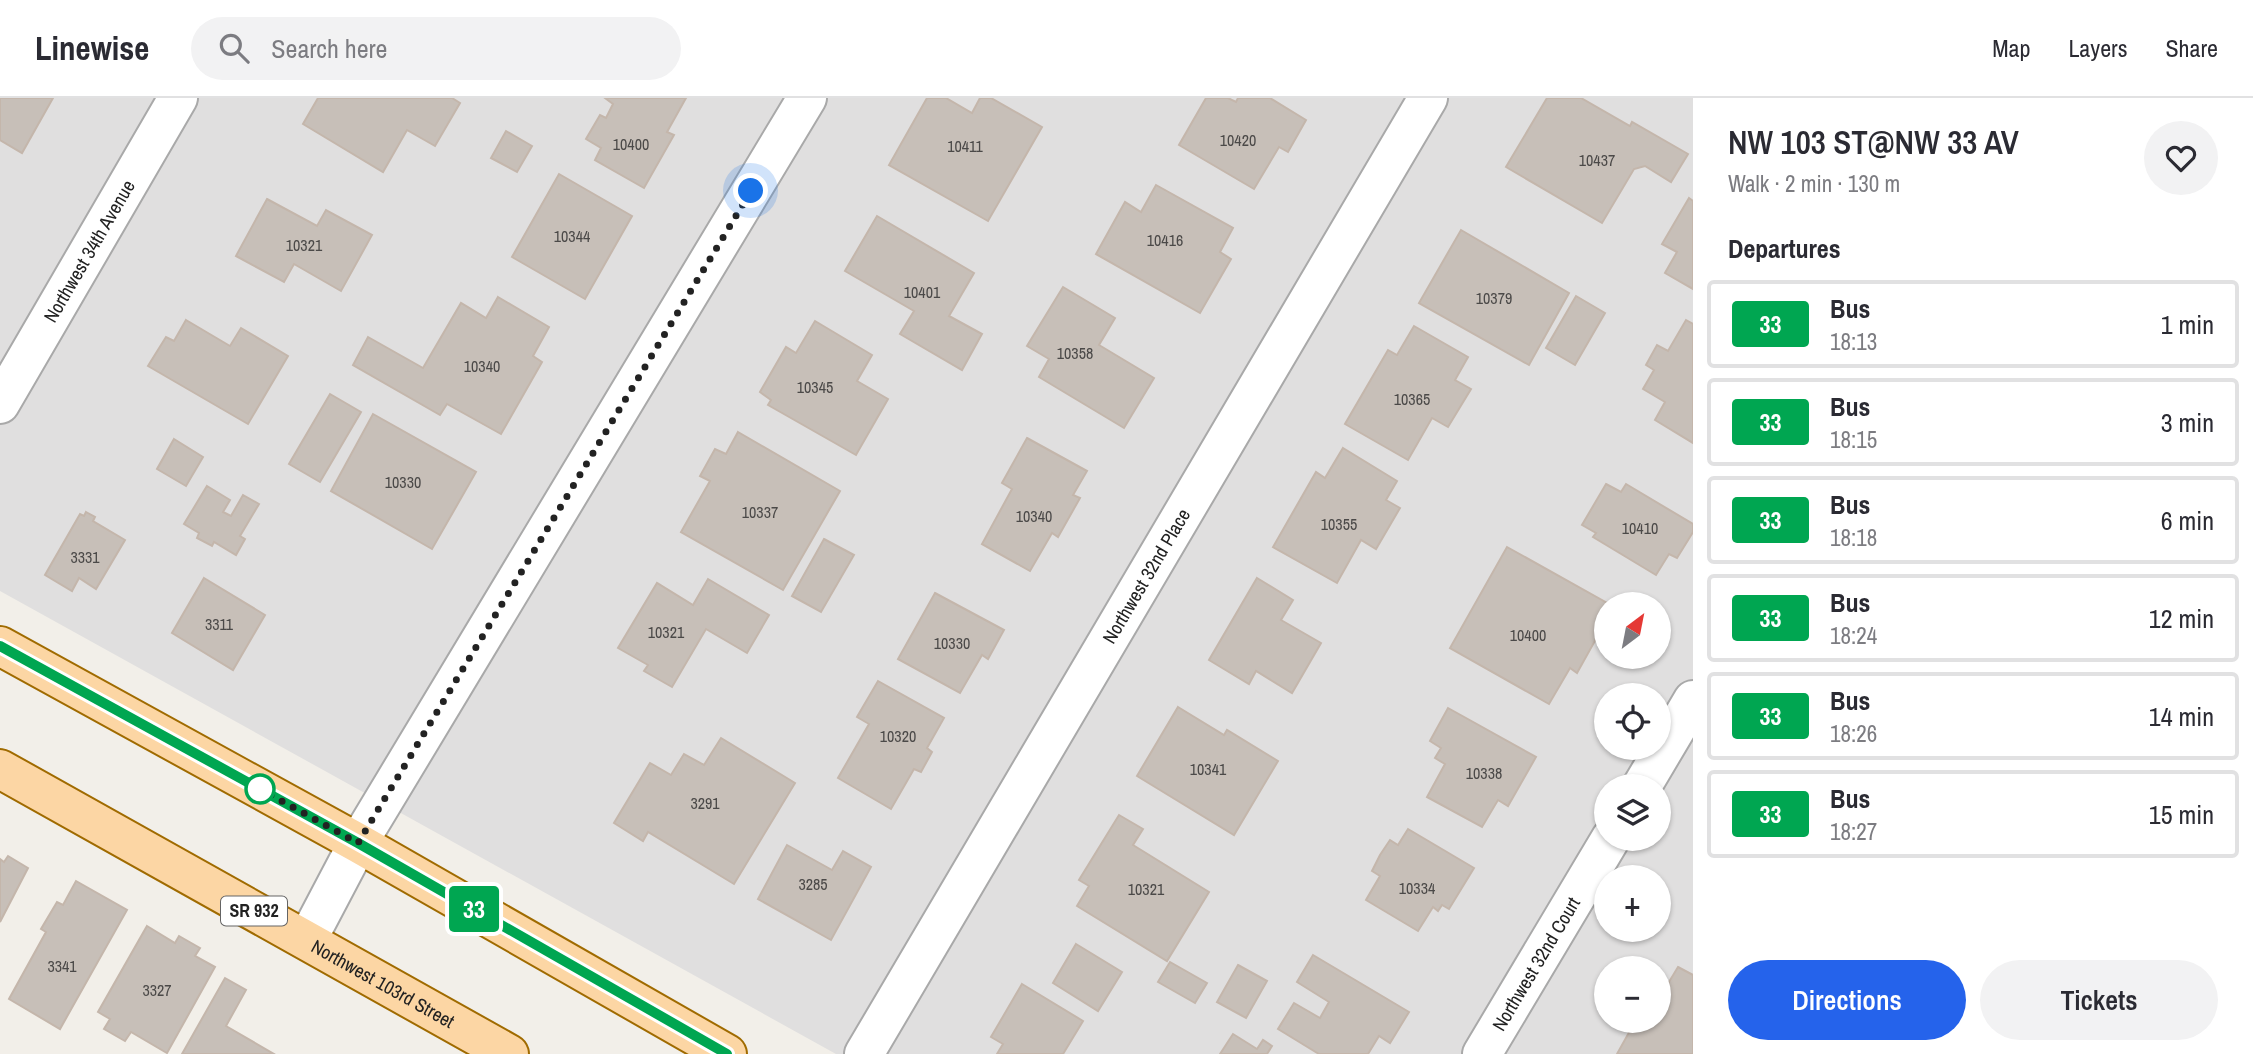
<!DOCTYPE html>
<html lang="en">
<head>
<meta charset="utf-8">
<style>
	body { margin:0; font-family:"Archivo Narrow",sans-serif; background:#f2f2f3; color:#2b2b33; height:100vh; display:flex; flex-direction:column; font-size:26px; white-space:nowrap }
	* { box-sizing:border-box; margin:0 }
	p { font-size:23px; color:#7c7c81 }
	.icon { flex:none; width:38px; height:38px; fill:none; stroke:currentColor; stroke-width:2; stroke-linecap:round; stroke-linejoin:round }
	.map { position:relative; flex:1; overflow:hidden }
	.panel { display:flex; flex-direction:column; background:#fff; width:560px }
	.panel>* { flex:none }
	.badge { padding:0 14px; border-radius:5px; font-size:24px; line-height:46px }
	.needle { width:46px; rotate:32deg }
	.buttons { position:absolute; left:1594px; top:494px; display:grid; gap:14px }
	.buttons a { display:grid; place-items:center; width:77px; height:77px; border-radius:50%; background:#fff; box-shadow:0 2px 5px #0004; font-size:35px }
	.you { position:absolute; width:35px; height:35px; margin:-18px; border:5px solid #fff; border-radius:50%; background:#1a73e8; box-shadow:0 0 0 10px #1a73e833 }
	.map>.badge { position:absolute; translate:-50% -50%; box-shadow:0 0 0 4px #fff }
	h2 { padding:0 35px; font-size:26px; line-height:63px }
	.round { display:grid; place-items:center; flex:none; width:74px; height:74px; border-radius:37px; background:#f2f2f3 }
	.head { display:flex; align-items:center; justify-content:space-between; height:119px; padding:0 35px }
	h1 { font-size:33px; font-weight:600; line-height:52px }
	.primary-button { display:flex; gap:14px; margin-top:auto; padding:14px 35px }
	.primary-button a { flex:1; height:80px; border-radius:42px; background:#2563eb; color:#fff; font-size:28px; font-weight:600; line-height:80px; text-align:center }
	.primary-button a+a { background:#f2f2f3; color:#2b2b33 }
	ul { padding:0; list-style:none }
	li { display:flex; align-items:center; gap:21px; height:88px; margin:0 14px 10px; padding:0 21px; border:4px solid #e1e1e2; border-radius:7px }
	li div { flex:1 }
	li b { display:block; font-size:26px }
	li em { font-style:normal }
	li .badge { min-width:77px; font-weight:700; text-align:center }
	header { display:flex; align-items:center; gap:42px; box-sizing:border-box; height:98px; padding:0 35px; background:#fff; border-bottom:2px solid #e1e1e2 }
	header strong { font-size:33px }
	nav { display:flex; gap:38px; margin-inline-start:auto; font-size:24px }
	.search { width:490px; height:63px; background:#f2f2f3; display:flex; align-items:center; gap:18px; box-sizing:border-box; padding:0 24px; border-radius:38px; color:#7c7c81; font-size:26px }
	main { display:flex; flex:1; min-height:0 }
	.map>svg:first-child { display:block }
	.residential { fill:#e0dfdf; fill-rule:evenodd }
	.building { fill:#c7bfb8; stroke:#c4b6ab; stroke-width:2 }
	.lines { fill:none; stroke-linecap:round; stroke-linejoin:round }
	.minor-casing { stroke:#a9a9a9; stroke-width:42 }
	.primary-casing { stroke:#a06b00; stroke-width:42 }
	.minor { stroke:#fff; stroke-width:38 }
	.primary { stroke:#fcd6a4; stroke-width:38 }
	.line-casing { stroke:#fff; stroke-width:16 }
	.line { stroke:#00a651; stroke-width:10 }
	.walk { stroke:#222; stroke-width:7; stroke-dasharray:0 12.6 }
	.stop-dot { fill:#fff; stroke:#00a651; stroke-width:3.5 }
	.labels { text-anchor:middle; stroke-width:5; stroke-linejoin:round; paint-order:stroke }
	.number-label { font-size:16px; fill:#4b4948 }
	.shield { fill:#fff; stroke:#646464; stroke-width:2 }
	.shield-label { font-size:18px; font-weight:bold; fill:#222 }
	.street-label { font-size:19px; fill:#222; stroke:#fff }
</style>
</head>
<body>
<header>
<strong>Linewise</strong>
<div class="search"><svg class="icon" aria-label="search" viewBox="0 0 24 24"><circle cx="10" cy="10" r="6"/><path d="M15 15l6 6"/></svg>Search here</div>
<nav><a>Map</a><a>Layers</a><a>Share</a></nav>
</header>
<main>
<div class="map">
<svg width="1693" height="956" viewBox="0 0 1693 956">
	<rect width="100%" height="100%" fill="#f2efe9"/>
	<!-- residential -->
	<path class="residential" d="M0,0H1693V956H836L0,493ZM1606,506H1659V558H1606ZM1606,597H1659V649H1606ZM1606,688H1659V740H1606ZM1606,779H1659V831H1606ZM1606,870H1659V922H1606Z"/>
	<!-- building -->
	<g class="building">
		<path d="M0,0H53L22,55L0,42Z"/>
		<path d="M318,0H452L460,5L435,48L407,32L383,74L303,26Z"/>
		<path d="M605,0H686L667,34L674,37L644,90L595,62L601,50L586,41L600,17L606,20L613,6Z"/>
		<path d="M927,0H946L972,15L980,0H991L1042,29L988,123L889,67Z"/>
		<path d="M1206,0H1228L1236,4L1238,0H1270L1306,22L1288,54L1279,49L1254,91L1179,47Z"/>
		<path d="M1547,0H1581L1630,28L1632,24L1688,56L1671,84L1645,68L1634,71L1602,125L1506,69Z"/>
		<path d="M506,33L532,48L517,74L491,60Z"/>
		<path d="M559,76L632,118L585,201L512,159Z"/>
		<path d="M1156,87L1233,130L1220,154L1231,161L1200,215L1096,156L1125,104L1141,114Z"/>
		<path d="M1689,100L1693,103V191L1665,175L1677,154L1662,146Z"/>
		<path d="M267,101L317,128L326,112L372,137L341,193L294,166L284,184L236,158Z"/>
		<path d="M877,118L974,175L949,218L982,236L962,272L900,236L914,213L845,173Z"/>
		<path d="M1461,132L1569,195L1529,267L1419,205Z"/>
		<path d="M1063,189L1115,220L1099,247L1154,280L1124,330L1039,279L1049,261L1027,248Z"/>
		<path d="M1576,198L1605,215L1575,267L1546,250Z"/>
		<path d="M498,199L549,229L533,258L542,264L501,336L447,306L440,317L353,267L368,239L423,270L461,205L486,220Z"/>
		<path d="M186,222L230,248L241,230L288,258L248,326L148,268L166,239L174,243Z"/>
		<path d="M1686,222L1693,226V345L1655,322L1665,304L1643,291L1654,272L1646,267L1657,247L1668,253Z"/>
		<path d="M815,223L872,257L857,283L888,301L856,357L768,307L771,302L760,294L786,249L796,255Z"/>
		<path d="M1414,228L1468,259L1455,282L1471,291L1448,329L1432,320L1408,362L1345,326L1388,252L1397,257Z"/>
		<path d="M330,296L361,314L320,384L289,366Z"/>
		<path d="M373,316L476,374L432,451L331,393Z"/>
		<path d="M738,334L840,393L783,492L681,434L710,383L700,378L715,351L726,356Z"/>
		<path d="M1027,340L1087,373L1073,397L1080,400L1058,439L1052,435L1030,473L982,446L1012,391L1002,385Z"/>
		<path d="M174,341L203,359L186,388L157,371Z"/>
		<path d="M1343,350L1397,383L1386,402L1400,410L1376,451L1361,442L1337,485L1273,449L1316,374L1325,380Z"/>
		<path d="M1606,386L1621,394L1626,386L1693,426V434L1677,460L1669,456L1656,477L1593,439L1596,435L1582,427Z"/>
		<path d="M207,388L230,402L223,414L231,418L243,397L259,406L240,438L245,441L236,457L214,444L212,448L197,440L199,435L184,426Z"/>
		<path d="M86,414L95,419L93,423L125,442L96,491L79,480L72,493L45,477L80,416L84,418Z"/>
		<path d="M824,441L854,457L821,514L792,498Z"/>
		<path d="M1507,449L1609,506L1606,523L1577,575L1570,570L1549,606L1450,550Z"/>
		<path d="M204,480L265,517L233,572L172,535Z"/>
		<path d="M1257,480L1293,502L1281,522L1321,545L1292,595L1256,573L1249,586L1209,562Z"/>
		<path d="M708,481L769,517L747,555L706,531L672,589L644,573L648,567L618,550L657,485L693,507Z"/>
		<path d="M935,495L1004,532L988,561L982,557L960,595L898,561Z"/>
		<path d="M878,583L944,620L927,650L932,654L921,674L914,671L891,711L838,680L869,626L857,619Z"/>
		<path d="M1178,609L1224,637L1227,632L1278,663L1234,737L1137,678Z"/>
		<path d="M1448,610L1536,659L1508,708L1498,702L1482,729L1427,699L1445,666L1435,660L1441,650L1430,643Z"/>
		<path d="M721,640L795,685L734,786L648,734L643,743L614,725L650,665L671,677L684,656L704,667Z"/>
		<path d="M1119,717L1143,731L1133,747L1209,794L1167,863L1077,808L1089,788L1079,782Z"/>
		<path d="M1408,731L1474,770L1449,811L1442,807L1438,813L1433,809L1418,833L1366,802L1380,778L1372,773L1380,757L1390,742L1398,747Z"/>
		<path d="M787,747L832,772L843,753L871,769L831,842L758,801Z"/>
		<path d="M8,758L28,770L0,824V761L4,764Z"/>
		<path d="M76,783L127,812L60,931L9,901L46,834L41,831L57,804L63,807Z"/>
		<path d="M147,828L175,845L179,838L200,850L195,858L215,869L167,955L131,934L125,943L104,931L110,921L98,914Z"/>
		<path d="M1076,846L1122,874L1098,913L1053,885Z"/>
		<path d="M1313,857L1409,914L1390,945L1379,938L1368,956H1319L1278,931L1294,905L1320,920L1329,904L1297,884Z"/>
		<path d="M1170,864L1207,885L1195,905L1158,884Z"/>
		<path d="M1238,867L1267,883L1246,920L1217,904Z"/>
		<path d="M1678,869L1693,877V956H1617L1636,922H1659V885L1666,889Z"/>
		<path d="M225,880L246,892L226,928L274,956H182Z"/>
		<path d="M1022,886L1083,923L1063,956H997L1003,946L991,939Z"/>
		<path d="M1233,936L1257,951L1263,942L1272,948L1267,956H1220Z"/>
	</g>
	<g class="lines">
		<!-- minor casing -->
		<g class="minor-casing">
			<g id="minor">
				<path id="s1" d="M0,306L178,0"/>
				<path d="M1642,688L1693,602"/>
				<path d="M307,842L358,745L807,0"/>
				<path id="s2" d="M864,956L1428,0"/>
				<path id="s3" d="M1482,956L1611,740"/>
			</g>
		</g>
		<!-- primary casing -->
		<g class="primary-casing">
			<g id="primary">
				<path d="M0,548L358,745L727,956"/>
				<path id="s4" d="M0,671L509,956"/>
			</g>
		</g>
		<!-- minor -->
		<use href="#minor" class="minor"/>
		<!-- primary -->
		<use href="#primary" class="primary"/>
	</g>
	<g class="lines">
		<!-- line casing -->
		<g class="line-casing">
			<path id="line" d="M0,548L358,745L727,956"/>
		</g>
		<!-- line -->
		<use href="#line" class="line"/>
		<!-- walk -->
		<path class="walk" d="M260,691L358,745L751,93"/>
	</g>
	<!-- markers -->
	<circle class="stop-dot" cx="260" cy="691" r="14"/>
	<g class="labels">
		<!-- number labels -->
		<g class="number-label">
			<text x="1238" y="48">10420</text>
			<text x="631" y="52">10400</text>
			<text x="965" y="54">10411</text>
			<text x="1597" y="68">10437</text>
			<text x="572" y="144">10344</text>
			<text x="1165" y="148">10416</text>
			<text x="304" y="153">10321</text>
			<text x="922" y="200">10401</text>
			<text x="1494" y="206">10379</text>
			<text x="1075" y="261">10358</text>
			<text x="482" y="274">10340</text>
			<text x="815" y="295">10345</text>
			<text x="1412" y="307">10365</text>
			<text x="403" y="390">10330</text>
			<text x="760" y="420">10337</text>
			<text x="1034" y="424">10340</text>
			<text x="1339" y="432">10355</text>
			<text x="1640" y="436">10410</text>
			<text x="85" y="465">3331</text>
			<text x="219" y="532">3311</text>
			<text x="666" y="540">10321</text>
			<text x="1528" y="543">10400</text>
			<text x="952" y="551">10330</text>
			<text x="898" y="644">10320</text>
			<text x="1208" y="677">10341</text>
			<text x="1484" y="681">10338</text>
			<text x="705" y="711">3291</text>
			<text x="813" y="792">3285</text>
			<text x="1417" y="796">10334</text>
			<text x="1146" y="797">10321</text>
			<text x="62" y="874">3341</text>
			<text x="157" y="898">3327</text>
		</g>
		<!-- shield labels -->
		<rect class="shield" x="221" y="798.5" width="66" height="29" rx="5"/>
		<g class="shield-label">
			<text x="254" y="819">SR 932</text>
		</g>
		<!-- street labels -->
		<g class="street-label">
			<text dy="7" stroke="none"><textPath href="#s1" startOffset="177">Northwest 34th Avenue</textPath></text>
			<text dy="7" stroke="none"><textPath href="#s2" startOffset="555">Northwest 32nd Place</textPath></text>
			<text dy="7" stroke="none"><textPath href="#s3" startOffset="105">Northwest 32nd Court</textPath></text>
			<text dy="7" stroke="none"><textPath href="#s4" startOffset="439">Northwest 103rd Street</textPath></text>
		</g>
	</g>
</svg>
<div class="buttons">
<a><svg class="needle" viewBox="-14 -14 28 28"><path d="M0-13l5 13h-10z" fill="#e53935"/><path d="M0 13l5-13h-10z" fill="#7c7c81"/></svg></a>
<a><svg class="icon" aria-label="locate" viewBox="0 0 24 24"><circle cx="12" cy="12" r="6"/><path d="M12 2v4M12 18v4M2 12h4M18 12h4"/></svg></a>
<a><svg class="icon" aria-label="layers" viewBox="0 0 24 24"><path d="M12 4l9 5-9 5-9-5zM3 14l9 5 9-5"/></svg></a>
<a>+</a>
<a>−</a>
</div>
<div class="you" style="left:751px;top:93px"></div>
<b class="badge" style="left:474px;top:811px;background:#00a651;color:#fff">33</b>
</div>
<section class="panel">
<div class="head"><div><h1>NW 103 ST@NW 33 AV</h1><p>Walk · 2 min · 130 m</p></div><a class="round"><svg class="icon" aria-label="heart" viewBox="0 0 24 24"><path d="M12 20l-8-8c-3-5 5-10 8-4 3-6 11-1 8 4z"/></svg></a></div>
<h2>Departures</h2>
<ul>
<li><span class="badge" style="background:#00a651;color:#fff">33</span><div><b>Bus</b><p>18:13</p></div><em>1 min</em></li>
<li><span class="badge" style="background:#00a651;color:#fff">33</span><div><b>Bus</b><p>18:15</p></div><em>3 min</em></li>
<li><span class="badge" style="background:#00a651;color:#fff">33</span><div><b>Bus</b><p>18:18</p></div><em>6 min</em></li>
<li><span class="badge" style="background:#00a651;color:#fff">33</span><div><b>Bus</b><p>18:24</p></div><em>12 min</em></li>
<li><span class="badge" style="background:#00a651;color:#fff">33</span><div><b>Bus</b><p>18:26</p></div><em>14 min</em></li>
<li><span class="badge" style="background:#00a651;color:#fff">33</span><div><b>Bus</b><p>18:27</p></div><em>15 min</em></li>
</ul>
<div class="primary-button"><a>Directions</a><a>Tickets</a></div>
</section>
</main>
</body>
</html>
